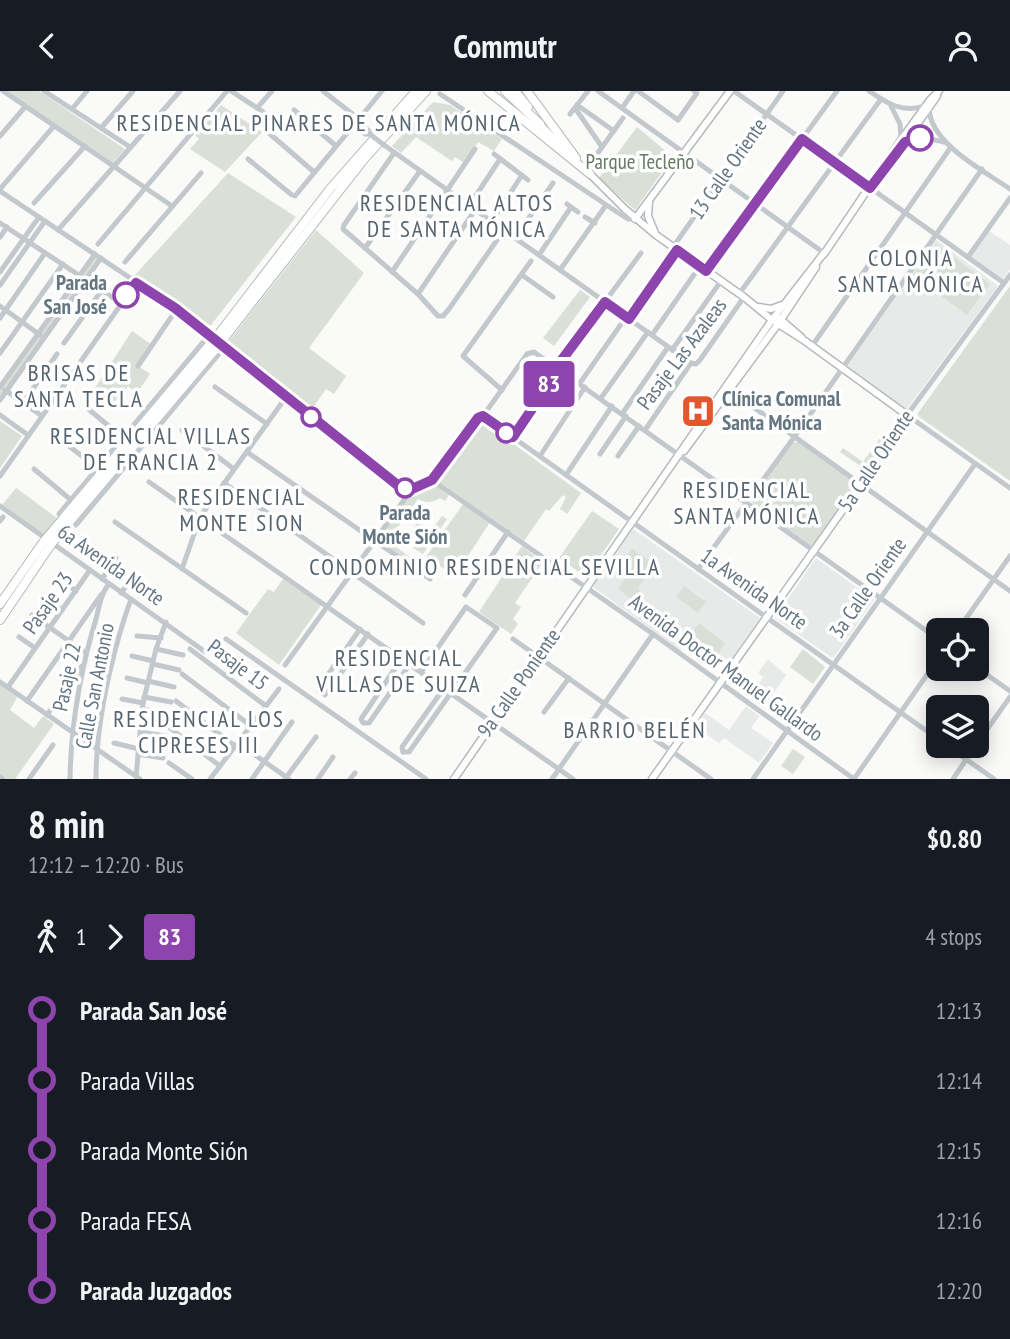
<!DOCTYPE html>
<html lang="en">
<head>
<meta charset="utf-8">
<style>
	body { margin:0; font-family:"PT Sans Narrow",sans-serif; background:#242831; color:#f1f3f6; height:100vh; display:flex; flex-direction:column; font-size:26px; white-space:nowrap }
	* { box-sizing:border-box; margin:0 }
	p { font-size:23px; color:#9ea1a6 }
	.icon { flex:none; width:38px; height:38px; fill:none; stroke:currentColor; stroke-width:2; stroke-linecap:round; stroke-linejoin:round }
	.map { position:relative; height:688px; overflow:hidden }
	.details { display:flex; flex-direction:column; background:#171b24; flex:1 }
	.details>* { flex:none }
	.badge { padding:0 14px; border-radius:5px; font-size:24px; line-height:46px }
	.fabs { position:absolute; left:926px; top:527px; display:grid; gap:14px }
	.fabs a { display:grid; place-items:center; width:63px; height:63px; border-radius:10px; background:#171b24; box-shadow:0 4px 18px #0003; font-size:35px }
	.map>.badge { position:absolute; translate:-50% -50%; box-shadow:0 0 0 4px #fff }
	.legs { display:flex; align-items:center; gap:10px; height:77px; padding:0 28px; font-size:23px }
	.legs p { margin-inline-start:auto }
	.head { display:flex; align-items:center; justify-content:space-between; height:119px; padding:0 28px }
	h1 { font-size:38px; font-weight:700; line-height:52px }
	ul { padding:0 28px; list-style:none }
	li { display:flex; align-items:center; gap:24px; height:70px; font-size:26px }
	li i { display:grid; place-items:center; width:10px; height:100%; margin:0 9px; background:currentColor }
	li i::after { content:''; width:18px; height:18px; margin:-9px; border:5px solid; border-radius:50%; background:#171b24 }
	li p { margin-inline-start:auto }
	li:first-child i { background:linear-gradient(#0000 50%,currentColor 0) }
	li:last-child i { background:linear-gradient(currentColor 50%,#0000 0) }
	header { display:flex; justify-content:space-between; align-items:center; height:91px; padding:0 28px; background:#171b24; font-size:32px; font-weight:700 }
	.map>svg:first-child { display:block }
	.built { fill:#e8e9e9 }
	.green { fill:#dadfd7 }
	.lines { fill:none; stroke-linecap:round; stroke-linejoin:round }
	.major-casing { stroke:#b5babe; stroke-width:9 }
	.highway-casing { stroke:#b4b9bd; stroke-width:10 }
	.minor { stroke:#c3c8cc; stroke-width:5 }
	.major { stroke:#fff; stroke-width:6 }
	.highway { stroke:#fff; stroke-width:8 }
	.highway-bridge-casing { stroke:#b4b9bd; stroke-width:10; stroke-linecap:butt }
	.minor-bridge { stroke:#c3c8cc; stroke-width:5 }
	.highway-bridge { stroke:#fff; stroke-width:8 }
	.line-1-casing { stroke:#fff; stroke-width:16 }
	.line-1 { stroke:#8e44ad; stroke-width:10 }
	.stop-1-dot { fill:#fff; stroke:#8e44ad; stroke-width:3.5 }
	.labels { text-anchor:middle; stroke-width:7; stroke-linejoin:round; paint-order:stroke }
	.park-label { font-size:21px; fill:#687a64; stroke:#fff }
	.street-label { font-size:21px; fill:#657683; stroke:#fff }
	.stop-label { font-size:21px; font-weight:bold; fill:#657683; stroke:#fff; text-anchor:end }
	.poi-label { font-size:21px; font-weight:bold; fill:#657683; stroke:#fff; text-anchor:start }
	.neighbourhood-label { font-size:23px; letter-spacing:2px; fill:#57646e; stroke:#fff }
</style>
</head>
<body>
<header><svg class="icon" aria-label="back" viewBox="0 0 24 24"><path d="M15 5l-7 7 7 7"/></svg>Commutr<svg class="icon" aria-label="person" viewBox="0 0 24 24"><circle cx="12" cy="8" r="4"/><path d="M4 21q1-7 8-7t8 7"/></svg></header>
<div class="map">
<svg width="1010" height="688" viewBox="0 0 1010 688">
	<rect width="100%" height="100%" fill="#fafaf8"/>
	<!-- built -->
	<g class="built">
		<path d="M989,140L1010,154V178L1003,188L971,166Z"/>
		<path d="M935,148L998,195L906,319L847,276Z"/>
		<path d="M633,438L760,527L727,575L689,547L680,560L593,496Z"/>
		<path d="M816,467L874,509L834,566H831L775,527Z"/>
		<path d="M768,568L786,584L763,617L749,607L763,586L758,582Z"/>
		<path d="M746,615L759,625L751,637L773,652L759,672L724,647L719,652L696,636L705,622L729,639Z"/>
	</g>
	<!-- green -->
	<g class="green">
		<path d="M5,0H39L125,58L113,72Z"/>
		<path d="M433,11L450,14L502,48L494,60L478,51L463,71L455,66L452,70L416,46L401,62L392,55Z"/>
		<path d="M221,14L262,41L225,81L190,58L199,48L195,44Z"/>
		<path d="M637,36L673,66L635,119L599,87Z"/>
		<path d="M228,82L296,126L207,239L135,184Z"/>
		<path d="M316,139L364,182L309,257L346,285L334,303L326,298L310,321L225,255Z"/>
		<path d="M936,153L990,193L967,224L913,184Z"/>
		<path d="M93,165L100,170L0,309V296Z"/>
		<path d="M1010,195V390L918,325V322Z"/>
		<path d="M580,199L590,206L554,255L543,247Z"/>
		<path d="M132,240L152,254L138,275L150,283L137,302L128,295L114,311L95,297Z"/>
		<path d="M0,330L22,345L0,377Z"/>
		<path d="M482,330L581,402L567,423L560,418L566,406L563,404L549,420L546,418L524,450L438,390Z"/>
		<path d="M880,347L885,350L865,378L840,361L843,357L863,371Z"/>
		<path d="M799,350L856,391L857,396L816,455H810L753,414L751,408L790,353Z"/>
		<path d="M433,391L449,404L445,410L440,407C433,412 425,412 418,408L388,450L419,473L416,477L377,449L413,401L423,398Z"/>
		<path d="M16,397L57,427L44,444L2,414Z"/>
		<path d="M463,413L490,431L455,485L426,466Z"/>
		<path d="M592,420L619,438L586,486L559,467Z"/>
		<path d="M442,425L447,428L423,463L413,457L418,450L409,444L417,432L431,440Z"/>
		<path d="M522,455L543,471L515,512L521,516L513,528L518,533L511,543L479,521Z"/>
		<path d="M632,458L655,473L638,497L640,499L633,509L618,498L625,488L615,482Z"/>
		<path d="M283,488L321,514L279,574L236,542L268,498L274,501Z"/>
		<path d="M684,495L706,511L698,522L676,506Z"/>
		<path d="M699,532L725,552L717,564L689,546Z"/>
		<path d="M803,558L825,576L813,593L790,576Z"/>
		<path d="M0,593L17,606L10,619L34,637L43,625L54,633L15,688H7L0,683Z"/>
		<path d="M793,658L805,666L793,683L781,675Z"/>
	</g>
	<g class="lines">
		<!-- major casing -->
		<g class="major-casing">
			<g id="major">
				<path d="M540,33L565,59"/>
				<path d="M899,59L937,5"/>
				<path d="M588,81L625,118L656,144L744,206L772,229L805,250L907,324L861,393L652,688"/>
				<path d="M649,112L648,125L655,142"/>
				<path d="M635,128L730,0"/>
				<path d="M824,163L901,49L930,9L939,0"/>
				<path d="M759,216L771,218L782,214"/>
				<path d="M779,227L802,247"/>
				<path d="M684,360L778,233L816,176"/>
				<path d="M454,688L772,229L824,162"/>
			</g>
		</g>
		<!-- highway casing -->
		<g class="highway-casing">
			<g id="highway">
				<path d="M488,0L590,83"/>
				<path d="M505,0L540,33"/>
				<path d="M515,0L528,16"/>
				<path d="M527,0L576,67"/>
				<path d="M50,443L221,240L330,98L416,0"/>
				<path d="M56,447L214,260L365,67L426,0"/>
				<path d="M0,513L44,450"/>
				<path d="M0,529L50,455"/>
			</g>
		</g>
		<!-- minor -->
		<g class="minor">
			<path d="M3,0L172,115"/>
			<path d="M44,0L130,56"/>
			<path d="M231,0L274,28"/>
			<path d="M323,0L359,28"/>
			<path d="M598,0L824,162"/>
			<path d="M638,0L678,29L697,2L694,0"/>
			<path d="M734,0L1004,192"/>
			<path d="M869,0C888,13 902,22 926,15"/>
			<path d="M440,3L617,121L628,128H635"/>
			<path d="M577,14L614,40"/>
			<path d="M891,15L900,33L901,48"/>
			<path d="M257,17L272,0"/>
			<path d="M575,17L602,56"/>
			<path d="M622,17L634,0"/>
			<path d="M72,18L87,0"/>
			<path d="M929,18C931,53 983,79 1010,98"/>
			<path d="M294,19L336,55"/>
			<path d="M570,23L588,0"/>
			<path d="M357,31L368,39L371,44"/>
			<path d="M353,35L365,43H370"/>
			<path d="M101,37L133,0"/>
			<path d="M270,43L314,81"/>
			<path d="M0,45L25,16"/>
			<path d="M906,51C919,44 931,48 944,51"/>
			<path d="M384,54L691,272"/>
			<path d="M394,62L344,134L343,138L418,203L438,225H443L449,218L504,139"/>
			<path d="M494,63L528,89"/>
			<path d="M248,68L292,104L295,105L382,0"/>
			<path d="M592,70L623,27"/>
			<path d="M0,98L54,35"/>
			<path d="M0,100L175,217L211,246"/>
			<path d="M34,112L85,55"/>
			<path d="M567,113L578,121"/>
			<path d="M469,115L500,68"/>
			<path d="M585,126L595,132"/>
			<path d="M492,130L522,84"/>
			<path d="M0,132L121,212"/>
			<path d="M58,139L180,0"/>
			<path d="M0,146L7,136"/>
			<path d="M515,147L553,92"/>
			<path d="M98,153L227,0"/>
			<path d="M673,156L783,0"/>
			<path d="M365,157L420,80"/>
			<path d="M539,164L571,116"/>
			<path d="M968,166L1010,107"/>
			<path d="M125,171L201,82"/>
			<path d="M560,179L604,117"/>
			<path d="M706,180L837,0"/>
			<path d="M0,181L39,126"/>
			<path d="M392,181L475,58"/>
			<path d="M522,184L553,206"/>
			<path d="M1010,184L907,324L1010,397"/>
			<path d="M0,194L45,130"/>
			<path d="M418,203L475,119"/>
			<path d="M739,203L881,8"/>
			<path d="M0,215L40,244"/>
			<path d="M0,227L45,162"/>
			<path d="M629,228L677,159"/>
			<path d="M652,244L700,175"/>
			<path d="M64,252L102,199"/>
			<path d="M222,255L400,395L412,398L432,389L478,327L483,325L527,263L534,261L938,548"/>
			<path d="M812,255L951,56"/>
			<path d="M672,259L721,190"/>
			<path d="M0,262L63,173"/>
			<path d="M138,275L176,219"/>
			<path d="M580,292L626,226"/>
			<path d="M0,296L95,163"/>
			<path d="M215,296L267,333"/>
			<path d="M728,298L1010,500"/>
			<path d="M5,299L42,325"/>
			<path d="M502,299L463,265L531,170"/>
			<path d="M601,307L648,241"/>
			<path d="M0,309L101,167"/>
			<path d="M23,312L57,263"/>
			<path d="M86,316L123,347"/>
			<path d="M622,323L668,256"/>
			<path d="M0,324L28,344"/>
			<path d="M483,325L938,648"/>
			<path d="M182,339L234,378"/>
			<path d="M645,339L691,272L696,273L700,269L744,206"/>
			<path d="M513,346L555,284L561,270L641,162"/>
			<path d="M60,348L97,377"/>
			<path d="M247,361L430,488"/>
			<path d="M600,363L626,325"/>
			<path d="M540,365L585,296"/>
			<path d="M618,365L639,335"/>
			<path d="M34,378L71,409"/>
			<path d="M566,384L612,315"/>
			<path d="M0,385L136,192"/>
			<path d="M432,389L653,543L854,688"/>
			<path d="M149,391L573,688"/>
			<path d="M224,392L279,430"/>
			<path d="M0,415L204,560"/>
			<path d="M59,423L209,244"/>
			<path d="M0,430L3,426"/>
			<path d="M115,431L246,522"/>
			<path d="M76,434L224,257"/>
			<path d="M288,436L423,532"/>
			<path d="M182,478L200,426L286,306"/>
			<path d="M698,478L795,345L982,78"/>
			<path d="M56,486L76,500"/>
			<path d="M102,488L116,467"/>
			<path d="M121,502L132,487"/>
			<path d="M465,504L508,441"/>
			<path d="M43,506L62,519"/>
			<path d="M32,524L86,562"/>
			<path d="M360,538L320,595L319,600L325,604L330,598L368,543"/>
			<path d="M958,539L1010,465"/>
			<path d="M137,545L161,547"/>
			<path d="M19,546L35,557"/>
			<path d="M226,548L426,688"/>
			<path d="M513,548L711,688"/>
			<path d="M156,558L183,564"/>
			<path d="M190,558L266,615"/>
			<path d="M132,565L153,570"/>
			<path d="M402,567L361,628L363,632H369L410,573"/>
			<path d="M153,573L179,579"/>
			<path d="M285,574L412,398"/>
			<path d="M976,576L1010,600"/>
			<path d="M182,583L251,635"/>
			<path d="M127,587L148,592"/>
			<path d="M148,590L174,596"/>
			<path d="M0,591L140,688"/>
			<path d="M8,596L90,479"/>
			<path d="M144,606L171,611"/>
			<path d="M122,608L143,612"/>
			<path d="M27,610L101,504"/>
			<path d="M176,610L235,655"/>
			<path d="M142,618L169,623"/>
			<path d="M544,621L569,587"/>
			<path d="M47,624L82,575"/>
			<path d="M118,630L141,634"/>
			<path d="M170,637L220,675"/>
			<path d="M140,641L165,645"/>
			<path d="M114,652L139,658"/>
			<path d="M238,652L289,688"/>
			<path d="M946,654L994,688"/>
			<path d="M976,654L1010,606"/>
			<path d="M403,661H409L497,537L466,516L421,581"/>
			<path d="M403,661L402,656L444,597"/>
			<path d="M138,663L163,667"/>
			<path d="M169,672L192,688"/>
			<path d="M0,686L3,688"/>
			<path d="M136,686L143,612L156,558L166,531"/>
			<path d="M29,688L53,654"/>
			<path d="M70,688C71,633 80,581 96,528C99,516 101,502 109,493"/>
			<path d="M96,688C96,639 106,591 119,545C123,533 126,520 131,509"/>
			<path d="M210,688L279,598"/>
			<path d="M252,688L292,631"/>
			<path d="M285,688L316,646"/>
			<path d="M318,688L333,666"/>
			<path d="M350,688L355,682"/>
			<path d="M552,688L653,543"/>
			<path d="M753,688L975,373"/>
			<path d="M854,688L938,568"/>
			<path d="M953,688L976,654"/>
		</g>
		<!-- major -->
		<use href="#major" class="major"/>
		<!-- highway -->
		<use href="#highway" class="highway"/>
		<!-- highway-bridge casing -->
		<g class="highway-bridge-casing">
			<g id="highway-bridge">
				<path d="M44,450L50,443"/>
				<path d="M50,455L56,447"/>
			</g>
		</g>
		<!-- minor-bridge -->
		<g class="minor-bridge">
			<path d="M371,44L384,54"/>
			<path d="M211,246L222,255"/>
		</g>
		<!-- highway-bridge -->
		<use href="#highway-bridge" class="highway-bridge"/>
	</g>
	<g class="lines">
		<!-- line-1 casing -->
		<g class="line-1-casing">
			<path id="line-1" d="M126,204L136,192L175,217L400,396L412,398L432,389L478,327L483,325L513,346L555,284L561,270L605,211L629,228L677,159L706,180L802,48L870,97L905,51L920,47"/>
		</g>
		<!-- line-1 -->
		<use href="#line-1" class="line-1"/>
	</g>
	<!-- icons -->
	<defs>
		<g id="hospital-square" transform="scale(1.75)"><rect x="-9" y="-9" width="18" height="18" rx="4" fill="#e4572e" stroke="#fff"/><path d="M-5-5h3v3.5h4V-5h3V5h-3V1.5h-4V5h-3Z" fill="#fff"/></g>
	</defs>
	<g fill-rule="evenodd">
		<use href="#hospital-square" x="698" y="320"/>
	</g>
	<!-- markers -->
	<g class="stop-1-dot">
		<circle cx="920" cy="47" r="12"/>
		<circle cx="126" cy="204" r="12"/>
		<circle cx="311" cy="326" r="9"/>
		<circle cx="506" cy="342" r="9"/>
		<circle cx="405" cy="397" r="9"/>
	</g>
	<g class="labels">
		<!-- park labels -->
		<g class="park-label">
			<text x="640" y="78">Parque Tecleño</text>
		</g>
		<!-- street labels -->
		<g class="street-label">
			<text transform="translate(728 78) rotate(-55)" y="7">13 Calle Oriente</text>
			<text transform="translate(682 263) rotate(-53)" y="7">Pasaje Las Azaleas</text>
			<text transform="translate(876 370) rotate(-56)" y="7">5a Calle Oriente</text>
			<text transform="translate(111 474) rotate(35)" y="7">6a Avenida Norte</text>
			<text transform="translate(868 497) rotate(-55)" y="7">3a Calle Oriente</text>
			<text transform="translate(754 498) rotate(35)" y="7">1a Avenida Norte</text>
			<text transform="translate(48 512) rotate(-55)" y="7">Pasaje 23</text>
			<text transform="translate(238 574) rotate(37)" y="7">Pasaje 15</text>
			<text transform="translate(726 577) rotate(36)" y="7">Avenida Doctor Manuel Gallardo</text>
			<text transform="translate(67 586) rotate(-78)" y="7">Pasaje 22</text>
			<text transform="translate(519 592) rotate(-55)" y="7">9a Calle Poniente</text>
			<text transform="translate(95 595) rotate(-79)" y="7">Calle San Antonio</text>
		</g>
		<!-- stop labels -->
		<g class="stop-label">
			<text x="107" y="199">Parada<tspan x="107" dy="24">San José</tspan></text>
			<text x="405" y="429" text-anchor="middle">Parada<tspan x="405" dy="24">Monte Sión</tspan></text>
		</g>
		<!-- poi labels -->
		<g class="poi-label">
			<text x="722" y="315">Clínica Comunal<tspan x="722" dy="24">Santa Mónica</tspan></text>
		</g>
		<!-- neighbourhood labels -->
		<g class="neighbourhood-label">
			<text x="319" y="40">RESIDENCIAL PINARES DE SANTA MÓNICA</text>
			<text x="457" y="120">RESIDENCIAL ALTOS<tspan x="457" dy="26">DE SANTA MÓNICA</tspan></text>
			<text x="911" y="175">COLONIA<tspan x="911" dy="26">SANTA MÓNICA</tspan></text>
			<text x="79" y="290">BRISAS DE<tspan x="79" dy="26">SANTA TECLA</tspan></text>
			<text x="151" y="353">RESIDENCIAL VILLAS<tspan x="151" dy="26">DE FRANCIA 2</tspan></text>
			<text x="747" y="407">RESIDENCIAL<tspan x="747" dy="26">SANTA MÓNICA</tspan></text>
			<text x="242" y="414">RESIDENCIAL<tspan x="242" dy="26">MONTE SION</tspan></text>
			<text x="485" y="484">CONDOMINIO RESIDENCIAL SEVILLA</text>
			<text x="399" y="575">RESIDENCIAL<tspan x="399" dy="26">VILLAS DE SUIZA</tspan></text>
			<text x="199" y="636">RESIDENCIAL LOS<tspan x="199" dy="26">CIPRESES III</tspan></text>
			<text x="635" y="647">BARRIO BELÉN</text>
		</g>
	</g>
</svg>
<div class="fabs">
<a><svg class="icon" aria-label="locate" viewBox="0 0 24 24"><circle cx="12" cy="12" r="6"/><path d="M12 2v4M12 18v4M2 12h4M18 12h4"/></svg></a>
<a><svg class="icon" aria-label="layers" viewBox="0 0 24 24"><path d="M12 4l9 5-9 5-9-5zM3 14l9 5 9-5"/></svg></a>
</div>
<b class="badge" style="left:549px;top:293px;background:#8e44ad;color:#fff">83</b>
</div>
<section class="details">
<div class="head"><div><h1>8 min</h1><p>12:12 – 12:20 · Bus</p></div><b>$0.80</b></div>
<div class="legs"><svg class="icon" aria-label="walk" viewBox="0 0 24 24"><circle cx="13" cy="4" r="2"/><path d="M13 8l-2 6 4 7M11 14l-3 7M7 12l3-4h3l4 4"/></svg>1<svg class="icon" aria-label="forward" viewBox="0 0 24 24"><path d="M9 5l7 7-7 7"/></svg><b class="badge" style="background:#8e44ad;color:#fff">83</b><p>4 stops</p></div>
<ul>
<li><i style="color:#8e44ad"></i><b>Parada San José</b><p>12:13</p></li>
<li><i style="color:#8e44ad"></i><span>Parada Villas</span><p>12:14</p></li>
<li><i style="color:#8e44ad"></i><span>Parada Monte Sión</span><p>12:15</p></li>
<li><i style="color:#8e44ad"></i><span>Parada FESA</span><p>12:16</p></li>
<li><i style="color:#8e44ad"></i><b>Parada Juzgados</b><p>12:20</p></li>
</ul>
</section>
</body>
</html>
